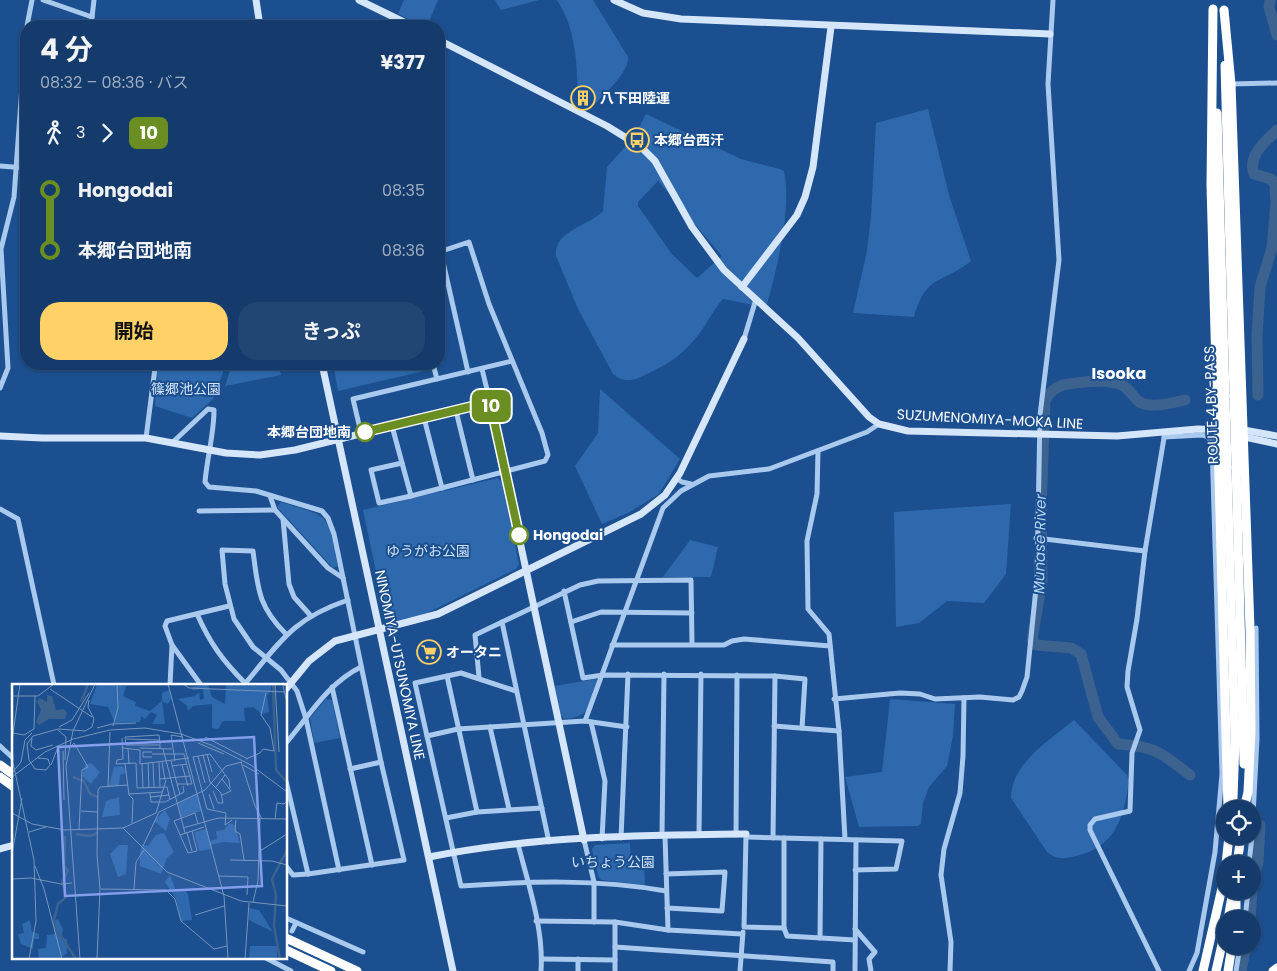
<!DOCTYPE html>
<html lang="ja">
<head>
<meta charset="utf-8">
<style>
	body { margin:0; font-family:Poppins,"Noto Sans JP",sans-serif; background:#214673; color:#f1f3f6; height:100vh; display:flex; flex-direction:column; font-size:19px; white-space:nowrap }
	* { box-sizing:border-box; margin:0 }
	p { font-size:16px; color:#9dadc1 }
	.icon { flex:none; width:28px; height:28px; fill:none; stroke:currentColor; stroke-width:2; stroke-linecap:round; stroke-linejoin:round }
	.map { position:relative; flex:1; overflow:hidden }
	.details { position:absolute; left:20px; top:20px; width:425px; height:350px; display:flex; flex-direction:column; background:#143b6b; border-radius:20px; box-shadow:0 1px 4px #0004,0 0 0 1px #33557e }
	.details>* { flex:none }
	.badge { padding:0 10px; border-radius:8px; font-size:18px; line-height:32px }
	.controls { position:absolute; left:1216px; top:800px; display:grid; gap:10px }
	.controls a { display:grid; place-items:center; width:45px; height:45px; border-radius:50%; background:#143b6b; box-shadow:0 1px 4px #0004,0 0 0 1px #33557e; font-size:25px }
	.map>.badge { position:absolute; translate:-50% -50%; box-shadow:0 0 0 2px #fff }
	.legs { display:flex; align-items:center; gap:8px; height:55px; padding:0 20px; font-size:16px }
	.legs p { margin-inline-start:auto }
	.summary { display:flex; align-items:center; justify-content:space-between; height:85px; padding:0 20px }
	h1 { font-size:28px; font-weight:700; line-height:38px }
	.cta { display:flex; gap:10px; margin-top:auto; padding:10px 20px }
	.cta a { flex:1; height:58px; border-radius:20px; background:#ffd166; color:#111; font-size:20px; font-weight:700; line-height:58px; text-align:center }
	.cta a+a { background:#214673; color:#f1f3f6 }
	ul { padding:0 20px; list-style:none }
	li { display:flex; align-items:center; gap:18px; height:60px; font-size:19px }
	li i { display:grid; place-items:center; width:8px; height:100%; margin:0 6px; background:currentColor }
	li i::after { content:''; width:12px; height:12px; margin:-6px; border:4px solid; border-radius:50%; background:#143b6b }
	li p { margin-inline-start:auto }
	li:first-child i { background:linear-gradient(#0000 50%,currentColor 0) }
	li:last-child i { background:linear-gradient(currentColor 50%,#0000 0) }
	.map>svg:first-child { display:block }
	.green { fill:#2e69ad; fill-rule:evenodd }
	.lines { fill:none; stroke-linecap:round; stroke-linejoin:round }
	.river { stroke:#3c6290; stroke-width:11 }
	.street { stroke:#a9c9ee; stroke-width:5 }
	.secondary { stroke:#d6e6fa; stroke-width:7 }
	.highway { stroke:#fff; stroke-width:9 }
	.highway-bridge { stroke:#fff; stroke-width:9 }
	.line-1-casing { stroke:#fff; stroke-width:11 }
	.line-1 { stroke:#6b8e23; stroke-width:8 }
	.stop-1-dot { fill:#fff; stroke:#6b8e23; stroke-width:2.5 }
	.labels { text-anchor:middle; stroke-width:4; stroke-linejoin:round; paint-order:stroke }
	.poi-label { font-size:14px; font-weight:bold; fill:#fff; stroke:#1b4f8f; text-anchor:start }
	.park-label { font-size:14px; fill:#cfe3fa; stroke:#1b4f8f }
	.street-label { font-size:14px; fill:#fff; stroke:#1b4f8f }
	.stop-label { font-size:14px; font-weight:bold; fill:#fff; stroke:#1b4f8f; text-anchor:end }
	.water-label { font-size:15px; font-style:italic; fill:#b5d3f5; stroke:#1b4f8f }
	.quarter-label { font-size:16px; font-weight:bold; fill:#fff; stroke:#1b4f8f }
	.inset-river { fill:none; stroke:#3c6290; stroke-width:2.5 }
	.inset-road { fill:none; stroke:#7695bc; stroke-width:1 }
	.view { fill:#839eea; fill-opacity:0.15; stroke:#839eea; stroke-width:2.5 }
	.inset-edge { fill:none; stroke:#fff; stroke-width:2.5 }
</style>
</head>
<body>
<div class="map">
<svg width="1277" height="971" viewBox="0 0 1277 971">
	<rect width="100%" height="100%" fill="#1b4f8f"/>
	<!-- green -->
	<g class="green">
		<path d="M404,0H438L427,26H422L398,14Z"/>
		<path d="M495,0H539L501,10Z"/>
		<path d="M557,0H593L628,57C630,71 603,96 593,106L578,97C577,63 576,29 557,0Z"/>
		<path d="M928,109L949,195L971,261C942,284 926,274 914,317L853,313L867,251L871,216L876,123Z"/>
		<path d="M646,114L741,159L780,169L784,171C792,207 777,269 767,304L764,307L723,299C714,309 709,320 701,331C687,352 668,365 645,375C634,381 623,383 613,374L578,309L556,256C553,231 589,226 603,211L607,167L634,137ZM658,181L722,256L697,278L671,253L638,206V202Z"/>
		<path d="M153,364H226L213,399L192,418L155,406L157,365Z"/>
		<path d="M232,364H278L281,375L225,386Z"/>
		<path d="M333,364H423L424,371L338,391Z"/>
		<path d="M600,389L680,459L659,494L628,513L602,524L575,466L598,433Z"/>
		<path d="M498,478L502,482L519,564L516,569L425,614L390,622L386,619L363,510Z"/>
		<path d="M281,502C333,518 327,513 338,566L333,568L277,507Z"/>
		<path d="M1011,504L1006,574L984,603L947,601L919,623L896,627L894,512Z"/>
		<path d="M690,540L718,547L711,577H663Z"/>
		<path d="M596,679L598,681C589,704 592,717 564,719L561,715L555,686Z"/>
		<path d="M326,699L332,700L340,738L314,743L310,718Z"/>
		<path d="M890,699L955,704L953,736L947,766L929,787L923,803L921,824L918,826L859,827L845,777L882,772Z"/>
		<path d="M1074,720L1127,775L1129,780C1124,817 1116,847 1076,856C1063,859 1057,860 1047,852L1011,798C1011,763 1050,740 1074,720Z"/>
		<path d="M630,843L631,864H644L645,885L601,880L598,876L592,849L595,845Z"/>
	</g>
	<g class="lines">
		<!-- river -->
		<g class="river">
			<path d="M1270,0L1269,7L1277,35"/>
			<path d="M1258,395L1257,336L1260,287L1272,248L1276,203L1275,184L1271,179L1254,174C1247,156 1266,141 1277,130"/>
			<path d="M1185,400C1172,403 1147,410 1137,400C1131,394 1128,387 1120,384C1104,379 1079,382 1063,385C1054,388 1050,392 1045,400L1041,511L1042,580L1032,640L1036,645L1071,648L1081,654L1098,717L1118,744C1157,747 1160,752 1190,775"/>
			<path d="M1252,884L1258,862L1260,825"/>
			<path d="M1250,919L1252,891"/>
			<path d="M1241,971L1246,946"/>
		</g>
		<!-- street -->
		<g class="street">
			<path d="M43,0L92,17"/>
			<path d="M27,26L32,0"/>
			<path d="M91,26L94,0"/>
			<path d="M1231,84L1277,83"/>
			<path d="M0,166L26,168"/>
			<path d="M441,253L468,372"/>
			<path d="M744,339L756,299"/>
			<path d="M143,364L155,368L146,438"/>
			<path d="M433,364L437,379"/>
			<path d="M482,369L490,402"/>
			<path d="M0,388L8,368L1,249L14,197L26,31"/>
			<path d="M456,411L473,480"/>
			<path d="M424,418L442,488"/>
			<path d="M392,426L411,496L545,461L548,455L542,433L489,304L469,242L439,252"/>
			<path d="M361,433L353,399L512,361"/>
			<path d="M1164,437L1202,435L1208,437L1212,444L1222,774L1215,852L1197,953L1189,971"/>
			<path d="M173,442L208,409L214,410C214,434 207,458 205,482L209,487L256,491L322,511L328,518L334,534L381,762L404,860L308,874L293,875L286,866"/>
			<path d="M818,451L817,494L807,541L808,609L829,634L839,731L845,839"/>
			<path d="M402,463L371,470L379,503L411,496"/>
			<path d="M676,478L682,482L691,484"/>
			<path d="M270,496L275,510L328,568L343,578"/>
			<path d="M0,509L18,519L54,685"/>
			<path d="M199,511L275,510"/>
			<path d="M283,519L289,584L294,597L311,616"/>
			<path d="M1036,538L1145,551"/>
			<path d="M564,591L583,678L603,675L775,676L773,838"/>
			<path d="M197,614C210,643 222,660 245,683"/>
			<path d="M502,622L549,842"/>
			<path d="M571,622L601,612L692,613"/>
			<path d="M286,634C258,606 258,589 253,551L222,550L225,584L234,619L253,647L281,670L297,691L306,719L339,870"/>
			<path d="M612,645H724L732,641L744,639L830,646"/>
			<path d="M447,676L477,812"/>
			<path d="M775,676L805,679L802,728"/>
			<path d="M479,677L475,635L580,585L598,581L691,580L692,644"/>
			<path d="M170,685L172,645"/>
			<path d="M201,685L172,645L165,626L167,621L229,606"/>
			<path d="M244,685C280,642 292,619 348,600"/>
			<path d="M332,687L372,865"/>
			<path d="M516,691L461,673L415,683L461,886C530,881 598,879 666,891"/>
			<path d="M834,699L900,693L920,694L935,699L980,697L1013,700L1019,697L1022,691L1027,677L1037,578L1040,415L1059,260L1048,84L1053,0"/>
			<path d="M585,721L663,508L681,491L709,476L769,469L867,432L879,424"/>
			<path d="M591,722L605,781L602,839"/>
			<path d="M774,726L839,731"/>
			<path d="M490,727L509,809"/>
			<path d="M427,736L458,729L585,721L627,727"/>
			<path d="M286,743C309,716 328,683 361,667"/>
			<path d="M0,746L14,759"/>
			<path d="M350,769L381,762"/>
			<path d="M286,781L308,874"/>
			<path d="M446,818L477,812L542,808"/>
			<path d="M699,835L701,674"/>
			<path d="M736,835L737,675"/>
			<path d="M746,835L744,927L784,928L787,936L855,940"/>
			<path d="M1252,835L1257,739L1256,628"/>
			<path d="M662,836L664,674"/>
			<path d="M665,836L668,930"/>
			<path d="M747,837L902,841L896,869L855,870"/>
			<path d="M621,838L628,674"/>
			<path d="M784,838V928"/>
			<path d="M584,840L594,882V922"/>
			<path d="M518,844C528,884 544,929 541,971"/>
			<path d="M1249,864L1252,836"/>
			<path d="M666,874L725,872L722,911L667,908"/>
			<path d="M286,918L363,952"/>
			<path d="M1245,919L1248,891"/>
			<path d="M536,921L615,922L668,930L742,934"/>
			<path d="M855,929L875,952L869,959L871,971"/>
			<path d="M292,931L296,923"/>
			<path d="M820,938L821,839"/>
			<path d="M615,947L833,962V971"/>
			<path d="M264,957L291,971"/>
			<path d="M542,959L615,960"/>
			<path d="M578,959V971"/>
			<path d="M615,971V922"/>
			<path d="M740,971L743,932"/>
			<path d="M855,971L856,840"/>
			<path d="M950,971L951,942L941,875L944,849L960,793L963,756L964,698"/>
			<path d="M1159,971L1090,830V825L1095,819L1130,811L1132,753L1140,730L1127,687L1128,671L1137,619L1145,551L1165,432"/>
			<path d="M1236,971L1240,946"/>
		</g>
		<!-- secondary -->
		<g class="secondary">
			<path d="M256,0L260,26"/>
			<path d="M359,0L412,26"/>
			<path d="M614,0L643,13L681,19L1050,34"/>
			<path d="M439,40L607,126L641,147L655,161L692,227L724,270L798,338L869,417L879,424L908,431L1117,436L1198,429L1222,430"/>
			<path d="M742,287L797,215L805,197L813,167L831,27"/>
			<path d="M322,364L453,971"/>
			<path d="M1238,429L1277,436"/>
			<path d="M0,436L42,438H146L226,453L260,455L295,450L490,402L584,840"/>
			<path d="M1240,436L1277,444"/>
			<path d="M286,689L309,661L335,641L438,614L641,514L665,495L680,473L744,339"/>
			<path d="M0,849L14,845"/>
			<path d="M429,857C533,836 641,835 746,834"/>
		</g>
		<!-- highway -->
		<g class="highway">
			<path d="M1213,9L1211,185L1228,809"/>
			<path d="M1224,10L1231,84L1250,629L1251,732L1248,792L1244,809"/>
			<path d="M1225,65L1234,396"/>
			<path d="M1217,113L1225,396"/>
			<path d="M1236,467L1244,764"/>
			<path d="M1227,468L1235,739L1233,799"/>
			<path d="M0,765L14,775"/>
			<path d="M0,777L14,787"/>
			<path d="M1226,864L1229,836"/>
			<path d="M1237,864L1241,836"/>
			<path d="M1228,919L1233,891"/>
			<path d="M1236,919V894"/>
			<path d="M286,938L357,971"/>
			<path d="M286,950L331,971"/>
			<path d="M1203,971L1225,875"/>
			<path d="M1216,971L1225,931"/>
			<path d="M1228,971L1232,946"/>
			<path d="M1273,971L1277,968"/>
		</g>
		<!-- highway-bridge -->
		<g class="highway-bridge">
			<path d="M1225,396L1227,468"/>
			<path d="M1234,396L1236,467"/>
		</g>
	</g>
	<g class="lines">
		<!-- line-1 casing -->
		<g class="line-1-casing">
			<path id="line-1" d="M365,432L490,402L519,535"/>
		</g>
		<!-- line-1 -->
		<use href="#line-1" class="line-1"/>
	</g>
	<!-- icons -->
	<defs>
		<g id="building-ring" transform="scale(1.25)"><circle r="9.5" fill="#1b4f8f" stroke="#ffd166" stroke-width="1.5"/><path d="M-4-6H4V6H1V3H-1V6H-4ZM-2.5-4.3h1.7v1.8h-1.7ZM.8-4.3h1.7v1.8H.8ZM-2.5-1h1.7V.8h-1.7ZM.8-1h1.7V.8H.8Z" fill="#ffd166"/></g>
		<g id="bus-ring" transform="scale(1.25)"><circle r="9.5" fill="#1b4f8f" stroke="#ffd166" stroke-width="1.5"/><path d="M-5-6H5V4H4V6H2V4H-2V6H-4V4H-5ZM-3.5-4V0h7V-4ZM-3.5 1.2v1.5H-2V1.2ZM2 1.2v1.5H3.5V1.2Z" fill="#ffd166"/></g>
		<g id="supermarket-ring" transform="scale(1.25)"><circle r="9.5" fill="#1b4f8f" stroke="#ffd166" stroke-width="1.5"/><path d="M-6-5.5h2.5l.6 2H6L4.5 2H-2.5L-4.4-4H-6ZM-1.5 3.2a1.3 1.3 0 1 0 .1 0ZM3 3.2a1.3 1.3 0 1 0 .1 0Z" fill="#ffd166"/></g>
	</defs>
	<g fill-rule="evenodd">
		<use href="#building-ring" x="583" y="98"/>
		<use href="#bus-ring" x="637" y="140"/>
		<use href="#supermarket-ring" x="429" y="652"/>
	</g>
	<!-- markers -->
	<g class="stop-1-dot">
		<circle cx="365" cy="432" r="9"/>
		<circle cx="519" cy="535" r="9"/>
	</g>
	<g class="labels">
		<!-- poi labels -->
		<g class="poi-label">
			<text x="600" y="103">八下田陸運</text>
			<text x="654" y="145">本郷台西汗</text>
			<text x="446" y="657">オータニ</text>
		</g>
		<!-- park labels -->
		<g class="park-label">
			<text x="186" y="394">篠郷池公園</text>
			<text x="428" y="556">ゆうがお公園</text>
			<text x="613" y="867">いちょう公園</text>
		</g>
		<!-- street labels -->
		<g class="street-label">
			<text transform="translate(1211 405) rotate(-92)" y="5">ROUTE 4 BY-PASS</text>
			<text transform="translate(990 419) rotate(3)" y="5">SUZUMENOMIYA-MOKA LINE</text>
			<text transform="translate(400 665) rotate(78)" y="5">NINOMIYA-UTSUNOMIYA LINE</text>
		</g>
		<!-- stop labels -->
		<g class="stop-label">
			<text x="351" y="437">本郷台団地南</text>
			<text x="533" y="540" text-anchor="start">Hongodai</text>
		</g>
		<!-- water labels -->
		<g class="water-label">
			<text transform="translate(1040 544) rotate(-89)" y="5">Munase River</text>
		</g>
		<!-- quarter labels -->
		<g class="quarter-label">
			<text x="1119" y="379">Isooka</text>
		</g>
	</g>
	<!-- overview -->
	<g transform="translate(12 684)">
		<rect width="275" height="275" fill="#1b4f8f"/>
		<path d="M85,0L114,2L111,12L124,18L123,22L138,27L150,17V9L157,6L160,14L156,20L150,17L153,40H140L145,31L139,28L133,35L129,32L128,38L103,39L96,23L78,20ZM196,0L200,13L213,20L214,2L212,0H259V8L255,11L257,28L250,30L241,23L232,24L233,37H211L206,45L200,44V20L181,22L176,27L175,22L166,15L183,12L187,8L188,16L192,15L191,5L181,6L180,3ZM79,79L88,88L79,100L70,92L73,81ZM111,82L114,89L108,91L107,102H97L102,83ZM185,110L190,127L169,133L166,119ZM107,113L108,131L90,133L94,117ZM153,126L158,135L154,147L142,137ZM217,139L223,141L228,159L211,158L199,161L200,165L187,167L182,148L195,145L198,157L205,155L204,147L212,146ZM152,149L162,168L155,174L149,190L128,182V168L130,161L136,162L144,151ZM107,161H116L114,190L106,193L98,170ZM158,191L164,207L173,205L176,210L180,236L169,237L164,215L153,198ZM237,224L247,226L261,248L237,236ZM46,235L51,246L49,254L55,255V269L47,275H27L26,265L34,264L35,251L43,250L41,238ZM18,236L20,248L27,250V255H22L21,265L9,260L6,250L12,249L10,240ZM238,262H265V275H237Z" fill="#2e69ad"/>
		<path d="M35,11L40,12L44,26L52,25L55,29L53,35H37L27,41L24,38L29,26L25,17L28,14L35,18Z" fill="#3c6290"/>
		<path class="inset-river" d="M261,0L264,86L275,98M69,18L76,0M61,93L72,97L78,110L86,113M64,150L78,152L86,149M53,152L52,181L56,187L50,197L54,213L46,220L42,236L45,246L64,275M268,275L262,242L264,211L260,195L275,166"/>
		<path class="inset-road" d="M156,0L212,212L216,275M171,0L177,4L273,8M263,0L267,68M275,1L271,2L275,19M38,5L80,33M254,9L249,31L258,44L262,67M0,12H26L42,0M101,42L106,24L105,0M47,43L60,36L77,9M85,44L100,40L124,39M46,46L54,53L53,76M1,49L12,51L22,45L23,12M193,53L236,75M20,54L19,62L24,66L41,61M110,54L111,75M114,55L147,56M186,59L212,70M148,61H114L113,53L147,51L148,59V65M59,62L62,59L76,83L70,86L67,145M111,64L128,66V80L177,74M116,64L117,80M128,64L160,65M151,65L173,149M51,67L52,116M140,68H131V73H140M140,70H172L180,100H165M195,70L200,88M191,71L198,98L209,109L211,119H206L201,107M186,72L193,99M0,74L22,176L24,237L17,275M26,74L36,75L38,81L34,86L23,85L17,76L15,60L21,52L46,45L73,47L80,43L82,35L76,23L77,16M111,75L105,76L104,80L124,79M234,75L248,69L251,65L262,67M1,76L0,57L8,0M159,77L168,111M163,77L159,51L171,53M147,78L148,103M150,78L153,96M229,78L243,122L250,135M124,79L125,104L155,103L158,116M136,79L137,104M141,79L142,104M113,80L117,111L121,115L120,139M130,80L131,104M39,81L46,63M170,81L176,102M231,81L247,90M160,82L175,80M0,89L9,78L13,56L20,49M0,93L33,68L61,55L98,46L133,44L169,50L199,61L239,81L275,108M147,95L178,92M96,103L98,48M204,103L213,91M218,104L217,96L198,70L181,73L195,125L214,129L213,141L220,136M138,109L139,118H153L172,108L171,102M117,110L150,108M197,110L202,125M210,111L219,107L210,95M138,113L157,111M69,127L86,128M0,129L20,140L53,146L111,144L155,188L229,217L275,222M263,135L265,119L272,120L275,117M224,136L223,147L228,150L232,176M111,144L144,129L154,96M171,144L206,134L275,135M180,147L185,167L176,169L162,137L183,129L186,140M17,148L34,143M175,149L180,167M168,151L192,143M131,162L147,128L193,106L214,82L230,78M248,167L275,150M0,170L10,114M218,176L260,177L275,181M23,182L32,205L50,275M207,192L236,193L235,211M0,195L19,194L49,200L60,199M89,205L154,206L163,215L169,237L202,265L215,262M122,205L124,178L132,166M241,218L246,197L248,135M183,231L212,222M68,275L54,82L61,47L83,0M85,275L88,205L85,171L86,106L88,103L116,101M233,275L237,219"/>
		<path class="view" d="M242,53L250,202L53,212L46,63Z"/>
		<rect width="275" height="275" class="inset-edge"/>
	</g>
</svg>
<div class="controls">
<a><svg class="icon" aria-label="locate" viewBox="0 0 24 24"><circle cx="12" cy="12" r="6"/><path d="M12 2v4M12 18v4M2 12h4M18 12h4"/></svg></a>
<a>+</a>
<a>−</a>
</div>
<b class="badge" style="left:491px;top:406px;background:#6b8e23;color:#fff">10</b>
<section class="details">
<div class="summary"><div><h1>4 分</h1><p>08:32 – 08:36 · バス</p></div><b>¥377</b></div>
<div class="legs"><svg class="icon" aria-label="walk" viewBox="0 0 24 24"><circle cx="13" cy="4" r="2"/><path d="M13 8l-2 6 4 7M11 14l-3 7M7 12l3-4h3l4 4"/></svg>3<svg class="icon" aria-label="forward" viewBox="0 0 24 24"><path d="M9 5l7 7-7 7"/></svg><b class="badge" style="background:#6b8e23;color:#fff">10</b></div>
<ul>
<li><i style="color:#6b8e23"></i><b>Hongodai</b><p>08:35</p></li>
<li><i style="color:#6b8e23"></i><b>本郷台団地南</b><p>08:36</p></li>
</ul>
<div class="cta"><a>開始</a><a>きっぷ</a></div>
</section>
</div>
</body>
</html>
